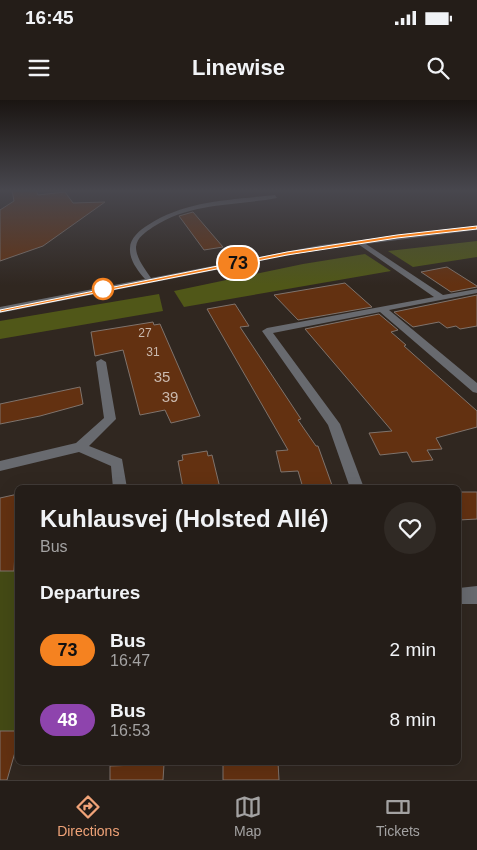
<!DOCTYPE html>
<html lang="en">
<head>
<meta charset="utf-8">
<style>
	body { margin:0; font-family:Helvetica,sans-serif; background:#302a25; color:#f1f3f6; height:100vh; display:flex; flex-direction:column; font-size:19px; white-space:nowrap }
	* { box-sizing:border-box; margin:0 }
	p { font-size:16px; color:#a3a2a2 }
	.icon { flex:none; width:28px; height:28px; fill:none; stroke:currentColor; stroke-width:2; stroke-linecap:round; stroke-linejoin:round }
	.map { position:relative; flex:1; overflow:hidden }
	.panel { position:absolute; left:15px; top:385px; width:446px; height:280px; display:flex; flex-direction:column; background:#241d18; border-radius:8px; box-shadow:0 5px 20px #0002,0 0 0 1px #413b37 }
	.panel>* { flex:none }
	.badge { padding:0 10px; border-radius:16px; font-size:18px; line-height:32px }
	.map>.badge { position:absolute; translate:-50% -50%; box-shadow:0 0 0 2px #fff }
	h2 { padding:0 25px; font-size:19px; line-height:45px }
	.round { display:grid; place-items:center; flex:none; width:52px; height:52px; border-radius:26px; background:#302a25 }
	.head { display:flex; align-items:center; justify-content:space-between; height:85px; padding:0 25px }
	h1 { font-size:24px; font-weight:700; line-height:38px }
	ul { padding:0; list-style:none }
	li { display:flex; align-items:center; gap:15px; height:70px; padding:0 25px }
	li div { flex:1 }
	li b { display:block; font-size:19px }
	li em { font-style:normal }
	li .badge { min-width:55px; font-weight:700; text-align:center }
	.status { display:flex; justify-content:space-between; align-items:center; height:35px; padding:0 25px; background:#241d18; direction:ltr }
	.status svg { height:14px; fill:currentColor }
	header { display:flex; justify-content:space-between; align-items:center; height:65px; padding:0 25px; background:#241d18; font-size:22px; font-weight:700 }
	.dock { display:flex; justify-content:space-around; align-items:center; height:70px; border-top:1px solid #413b37; background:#241d18; font-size:14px; color:#a3a2a2 }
	.dock a { display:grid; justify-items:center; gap:2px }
	.dock .active { color:#f0a378 }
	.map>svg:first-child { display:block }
	.green { fill:#444a15 }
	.forest { fill:#505718 }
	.building { fill:#633111; stroke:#7f736c }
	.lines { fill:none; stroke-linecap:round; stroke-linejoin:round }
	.minor { fill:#686a6f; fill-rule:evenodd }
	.line { fill:#f58220; stroke:#fff }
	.stop-dot { fill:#fff; stroke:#f58220; stroke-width:2.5 }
	.labels { text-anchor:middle; stroke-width:4.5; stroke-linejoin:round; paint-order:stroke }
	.far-number-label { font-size:12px; fill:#cab9ae }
	.number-label { font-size:15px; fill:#cab9ae }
</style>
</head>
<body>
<div class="status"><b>16:45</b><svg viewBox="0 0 49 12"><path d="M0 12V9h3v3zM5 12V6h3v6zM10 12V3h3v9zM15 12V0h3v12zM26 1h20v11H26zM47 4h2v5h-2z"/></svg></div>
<header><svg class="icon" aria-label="menu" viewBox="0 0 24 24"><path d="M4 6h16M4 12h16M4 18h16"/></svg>Linewise<svg class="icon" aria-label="search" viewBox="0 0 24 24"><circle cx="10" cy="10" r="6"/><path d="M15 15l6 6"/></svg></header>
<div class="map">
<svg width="477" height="680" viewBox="0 0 477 680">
	<rect width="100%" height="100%" fill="#302720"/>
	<!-- green -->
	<path class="green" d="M17,451V634H0V456Z"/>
	<!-- forest -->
	<g class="forest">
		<path d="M477,141V157L413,167L388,151Z"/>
		<path d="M365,154L391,171L184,207L174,191L303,164Z"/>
		<path d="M159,194L163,211L0,239V221Z"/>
	</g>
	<!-- building -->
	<g class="building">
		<path d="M12,90H36L38,95L65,92L73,103L105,102L43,146L0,161V110L14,101Z"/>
		<path d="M193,112L223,147L204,150L179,116Z"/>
		<path d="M447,167L477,186V187L451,192L421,172Z"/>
		<path d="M345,183L372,207L298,220L274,195Z"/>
		<path d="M477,195V226L460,229L456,226L447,228L439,222L413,227L394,212Z"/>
		<path d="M235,204L249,226L240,227L301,319L298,320L316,346H318L333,388H303L298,371L281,372L276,351L288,350L207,209Z"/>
		<path d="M379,214L398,230L391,232L406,245L404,246L477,311V327L436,338L442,349L427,350L433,360L412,362L407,352L380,355L369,333L392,331L305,229Z"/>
		<path d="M153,222L154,225L160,224L200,316L171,323L165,310L140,315L123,250L95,256L91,232Z"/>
		<path d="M80,287L83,304L80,305L40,316L0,324V304Z"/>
		<path d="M207,351L208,356L212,355L220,388H183L178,361L183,360L182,355Z"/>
		<path d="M459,392H477V419L459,420Z"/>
		<path d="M18,394L14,471H0V398Z"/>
		<path d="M0,631H18V642L7,680H0Z"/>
		<path d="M223,662H278L279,680H223Z"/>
		<path d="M164,664L163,680H110V666Z"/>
	</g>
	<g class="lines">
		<!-- minor -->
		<g class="minor">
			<path d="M275,95L277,98C234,106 191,102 153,127C146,132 137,137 136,147C136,158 145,169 151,178L321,145L477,126V130L366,144L443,195L477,189V193L389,210L477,283V293L473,292L380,212L273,233L340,324L364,388H350L328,325L262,231L267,228L434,197L358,144L321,149L0,213V207L145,179C138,171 129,160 130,148C130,138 140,130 148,125C186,100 231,100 275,95Z"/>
			<path d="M101,259L106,262L116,319L89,346L122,359L127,388H113L111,366L79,352L0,371V361L76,343L104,318L96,262Z"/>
			<path d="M477,486V504H459V488Z"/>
		</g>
	</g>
	<!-- sky -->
	<linearGradient id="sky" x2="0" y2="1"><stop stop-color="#1a1512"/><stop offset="0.49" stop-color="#48474e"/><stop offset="1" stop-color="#48474e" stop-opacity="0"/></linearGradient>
	<rect width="477" height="185" fill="url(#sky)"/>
	<!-- line -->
	<path class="line" d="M477,126V129L397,138L287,155L0,212V210L287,152L397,135Z"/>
	<!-- markers -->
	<circle class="stop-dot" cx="103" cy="189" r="10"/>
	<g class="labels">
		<!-- far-number labels -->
		<g class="far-number-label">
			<text x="145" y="237">27</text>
			<text x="153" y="256">31</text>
		</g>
		<!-- number labels -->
		<g class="number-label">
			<text x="162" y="282">35</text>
			<text x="170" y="302">39</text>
		</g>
	</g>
</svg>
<b class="badge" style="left:238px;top:163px;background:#f58220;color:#111">73</b>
<section class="panel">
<div class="head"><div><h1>Kuhlausvej (Holsted Allé)</h1><p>Bus</p></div><a class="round"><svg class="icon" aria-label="heart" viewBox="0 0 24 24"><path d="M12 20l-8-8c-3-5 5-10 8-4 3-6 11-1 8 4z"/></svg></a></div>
<h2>Departures</h2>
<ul>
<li><span class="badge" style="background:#f58220;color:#111">73</span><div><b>Bus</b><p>16:47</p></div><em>2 min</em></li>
<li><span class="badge" style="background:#8e44ad;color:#fff">48</span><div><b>Bus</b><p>16:53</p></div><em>8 min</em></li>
</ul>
</section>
</div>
<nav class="dock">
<a class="active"><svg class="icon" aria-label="directions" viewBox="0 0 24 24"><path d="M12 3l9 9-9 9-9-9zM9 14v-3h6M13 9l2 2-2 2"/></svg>Directions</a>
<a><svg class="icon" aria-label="map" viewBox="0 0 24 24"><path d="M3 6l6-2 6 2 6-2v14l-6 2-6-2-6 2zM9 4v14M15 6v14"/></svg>Map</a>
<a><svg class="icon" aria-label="tickets" viewBox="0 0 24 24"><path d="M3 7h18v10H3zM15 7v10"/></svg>Tickets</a>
</nav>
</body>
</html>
